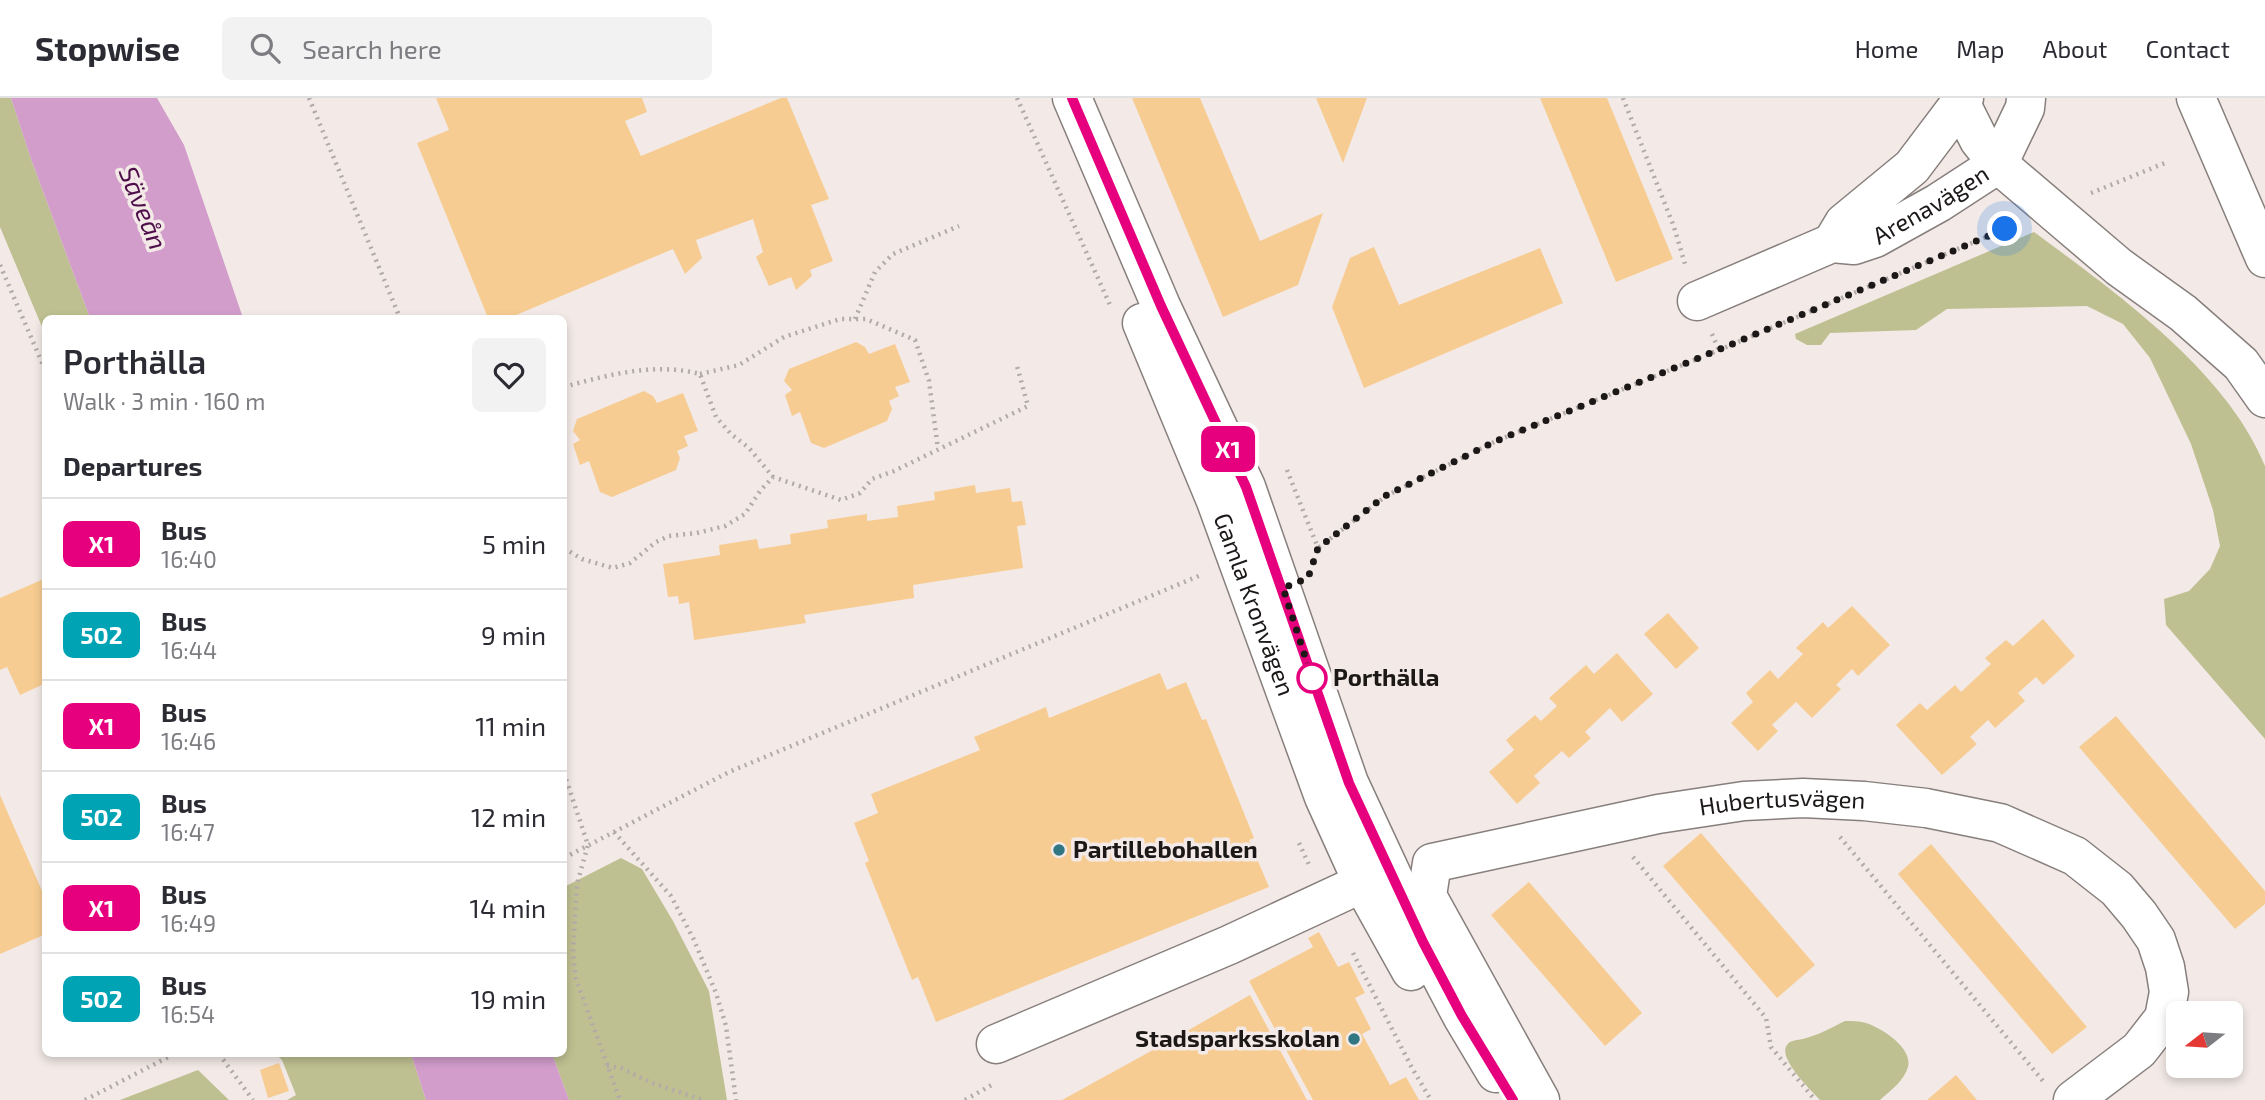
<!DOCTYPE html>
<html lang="en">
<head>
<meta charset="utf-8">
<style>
	body { margin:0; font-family:"Exo 2",sans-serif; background:#f2f2f3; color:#2b2b33; height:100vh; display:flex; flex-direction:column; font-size:26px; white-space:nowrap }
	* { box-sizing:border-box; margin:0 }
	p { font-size:23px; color:#7c7c81 }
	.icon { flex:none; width:38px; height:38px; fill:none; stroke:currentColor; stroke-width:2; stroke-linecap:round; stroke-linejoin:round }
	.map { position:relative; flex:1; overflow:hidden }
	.drawer { position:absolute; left:42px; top:217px; width:525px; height:742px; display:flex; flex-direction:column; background:#fff; border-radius:10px; box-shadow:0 4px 10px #0003 }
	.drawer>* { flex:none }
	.badge { padding:0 14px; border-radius:10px; font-size:24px; line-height:46px }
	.needle { width:46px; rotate:253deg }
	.tools { position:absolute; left:2166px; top:903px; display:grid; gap:14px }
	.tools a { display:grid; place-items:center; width:77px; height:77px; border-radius:10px; background:#fff; box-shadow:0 4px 10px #0003; font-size:35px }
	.you { position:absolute; width:35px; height:35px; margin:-18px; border:5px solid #fff; border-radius:50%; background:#1a73e8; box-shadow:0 0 0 10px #1a73e833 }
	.map>.badge { position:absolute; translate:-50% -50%; box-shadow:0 0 0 4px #fff }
	h2 { padding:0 21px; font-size:26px; line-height:63px }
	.round { display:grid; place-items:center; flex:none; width:74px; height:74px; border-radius:10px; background:#f2f2f3 }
	.head { display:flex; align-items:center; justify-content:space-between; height:119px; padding:0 21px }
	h1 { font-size:33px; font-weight:600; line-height:52px }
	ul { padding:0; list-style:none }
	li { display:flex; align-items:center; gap:21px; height:91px; padding:0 21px; border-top:2px solid #e1e1e2 }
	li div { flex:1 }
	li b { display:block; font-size:26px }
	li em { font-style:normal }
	li .badge { min-width:77px; font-weight:700; text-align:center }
	header { display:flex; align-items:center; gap:42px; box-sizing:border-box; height:98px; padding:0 35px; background:#fff; border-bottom:2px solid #e1e1e2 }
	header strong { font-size:33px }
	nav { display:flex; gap:38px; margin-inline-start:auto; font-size:24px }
	.search { width:490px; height:63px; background:#f2f2f3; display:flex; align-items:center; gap:18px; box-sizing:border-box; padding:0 24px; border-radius:10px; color:#7c7c81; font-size:26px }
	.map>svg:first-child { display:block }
	.green { fill:#bfc091 }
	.water { fill:#d29dcb }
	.building { fill:#f7cc92 }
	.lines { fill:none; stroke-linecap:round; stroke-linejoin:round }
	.minor-casing { stroke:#877f7c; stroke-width:41 }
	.highway-casing { stroke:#877f7c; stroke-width:41 }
	.path { stroke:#b1aaa8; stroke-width:4.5; stroke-dasharray:2 5; stroke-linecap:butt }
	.minor { stroke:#fff; stroke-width:38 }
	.highway { stroke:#fff; stroke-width:38 }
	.line-casing { stroke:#fff; stroke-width:16 }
	.line { stroke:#e6007e; stroke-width:10 }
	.walk { stroke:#1b1817; stroke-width:7; stroke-dasharray:0 12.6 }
	.stop-dot { fill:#fff; stroke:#e6007e; stroke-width:3.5 }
	.poi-dot { fill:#307783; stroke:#f3eae7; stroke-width:2.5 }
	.labels { text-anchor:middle; stroke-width:7; stroke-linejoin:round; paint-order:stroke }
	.street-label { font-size:24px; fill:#1b1817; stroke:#f3eae7 }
	.stop-label { font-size:24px; font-weight:bold; fill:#1b1817; stroke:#f3eae7; text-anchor:start }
	.poi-label { font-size:24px; font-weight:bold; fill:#1b1817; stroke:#f3eae7; text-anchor:start }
	.water-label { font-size:26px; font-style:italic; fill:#4e0e4a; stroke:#f3eae7 }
</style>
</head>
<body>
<header>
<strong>Stopwise</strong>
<div class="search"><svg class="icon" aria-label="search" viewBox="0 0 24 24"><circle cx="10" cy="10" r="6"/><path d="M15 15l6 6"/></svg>Search here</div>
<nav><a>Home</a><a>Map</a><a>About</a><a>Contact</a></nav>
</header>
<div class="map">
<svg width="2265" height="1002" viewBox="0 0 2265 1002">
	<rect width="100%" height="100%" fill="#f3eae7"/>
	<!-- green -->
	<g class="green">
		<path d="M0,0H11L31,61L90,220H46L45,236L0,129Z"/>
		<path d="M2034,134C2115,194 2226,272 2265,368V641L2166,527L2164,501L2189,493L2210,471L2220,448L2213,412L2191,346L2150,260L2123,226L2087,208L1947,211L1916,232L1830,235L1821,247H1807L1796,241L1795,236Z"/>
		<path d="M621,760L642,771L673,823L709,893L727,1002H569L552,956H564V789Z"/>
		<path d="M1845,923C1852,923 1859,923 1866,925C1882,930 1913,950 1908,969C1904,983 1890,993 1880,1002H1820C1811,992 1777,960 1787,947C1790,942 1798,942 1803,941C1818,937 1831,930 1845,923Z"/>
		<path d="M276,956H411L426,1002H287L296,997L282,962Z"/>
		<path d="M198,972L229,1002H120Z"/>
	</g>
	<!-- water -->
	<g class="water">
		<path d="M11,0H157L184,47L243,220H90L31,61Z"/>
		<path d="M411,956H552L569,1002H426Z"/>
	</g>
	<!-- building -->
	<g class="building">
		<path d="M436,0H642L647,14L625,23L641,58L781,0H787L829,101L811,107L833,163L810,172L812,178L796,192L791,179L769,188L756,159L763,154L753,121L696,142L702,160L685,176L673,151L509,220H488L417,45L449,32Z"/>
		<path d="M1132,0H1200L1260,143L1323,115L1298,187L1223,219Z"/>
		<path d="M1316,0H1367L1343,65Z"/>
		<path d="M1540,0H1607L1673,161L1616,184Z"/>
		<path d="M1374,149L1399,207L1540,150L1563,205L1364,290L1332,209L1350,160Z"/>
		<path d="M856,244L865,249L869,256L895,246L910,284L895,289L899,298L889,303L892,311L887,323L824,350L811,345L800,314L792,318L785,297L792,292L784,283L789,271Z"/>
		<path d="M644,293L653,298L657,305L683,295L698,333L684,338L688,348L677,353L680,360L676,372L612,399L600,394L589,363L580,367L573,346L580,342L573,333L577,321Z"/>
		<path d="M975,387L976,395L1010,390L1012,404L1022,403L1026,427L1017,428L1023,470L913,487L914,500L804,517L806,525L694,542L689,504L679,506L678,498L668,499L663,466L720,457L719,447L757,441L759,451L791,446L790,436L828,430L827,422L867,416V423L898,419L897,408L935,402L934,394Z"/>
		<path d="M46,480V585L20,597L7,569L0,572V500Z"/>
		<path d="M1852,508L1890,547L1858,578L1852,571L1836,587L1841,591L1812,620L1796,604L1772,627L1778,633L1758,653L1731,625L1753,604L1746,595L1770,572L1778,581L1803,556L1796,550L1823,524L1828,530Z"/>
		<path d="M1668,515L1699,550L1676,571L1644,536Z"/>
		<path d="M2043,521L2075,558L2043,587L2036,579L2018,595L2025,603L1995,630L1988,622L1970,639L1977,646L1942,677L1896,627L1920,605L1927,612L1955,587L1961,594L1991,566L1985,560L2006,542L2013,548Z"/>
		<path d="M1617,555L1653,596L1622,624L1610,610L1585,634L1591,640L1569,660L1562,653L1534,678L1540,685L1517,706L1489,674L1514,652L1506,642L1535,617L1541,623L1557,608L1549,600L1586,567L1594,576Z"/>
		<path d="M1160,575L1167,592L1186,584L1202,622L1206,621L1254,740L1249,742L1269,789L936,924L918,879L912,882L865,765L869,763L854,725L878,715L871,696L980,652L974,639L1046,609L1049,620Z"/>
		<path d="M2116,618L2265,793V806L2235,831L2079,649Z"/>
		<path d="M0,697L46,802V836L0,856Z"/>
		<path d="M1701,735L1815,867L1777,900L1663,768Z"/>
		<path d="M1931,746L2087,929L2052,956L1898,776Z"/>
		<path d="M1529,784L1642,915L1605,948L1491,817Z"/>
		<path d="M1319,834L1338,869L1349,864L1365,895L1355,900L1371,931L1362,936L1390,987L1406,979L1419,1002H1313L1249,883L1313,849L1308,840Z"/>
		<path d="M1250,897L1307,1002H1062L1173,941Z"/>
		<path d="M279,965L289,993L268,1000L260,972Z"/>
		<path d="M1956,977L1977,1002H1927Z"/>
	</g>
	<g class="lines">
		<!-- minor casing -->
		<g class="minor-casing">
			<g id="minor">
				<path d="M1072,0L1161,208L1246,389L1349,685L1423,844L1462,918L1496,975"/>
				<path d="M1832,145L1844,125L1912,69L1964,0"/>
				<path id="s1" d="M1697,203L1832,145L1854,147L1875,140L1938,105L1998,66L2025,10L2026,0"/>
				<path id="s2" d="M1142,225L1216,403L1324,699L1367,794L1411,873"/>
				<path d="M996,946L1229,847L1384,775"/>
				<path id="s3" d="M1540,1002L1427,798L1432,765L1658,716L1744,703L1803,700L1864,703L1926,710L2000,725L2075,758L2117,791L2139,817L2156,842L2165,869L2169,894L2164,920L2139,952L2073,1002"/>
			</g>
		</g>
		<!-- highway casing -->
		<g class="highway-casing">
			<g id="highway">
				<path d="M2196,0L2265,160"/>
				<path d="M1961,6L1979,42L1998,66L2119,169L2183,215L2241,266L2265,300"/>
			</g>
		</g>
		<!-- path -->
		<g class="path">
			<path d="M309,0L400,220"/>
			<path d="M1017,0L1110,207"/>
			<path d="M1623,0L1674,129L1685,166"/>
			<path d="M2091,95L2165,65"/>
			<path d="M0,167L46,274"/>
			<path d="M855,221L875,174L893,156L959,128"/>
			<path d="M1712,236L1719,252"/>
			<path d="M700,276L739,267L784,239L840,221H866L915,242L929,283L938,351"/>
			<path d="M564,289C607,277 655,264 700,276L716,319L731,336L749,350L773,379"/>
			<path d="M1287,372L1318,450"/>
			<path d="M564,450L582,461L613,470L630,465L656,444L669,438L697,435L725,428L745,416L760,393L773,379L841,402L860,395L872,381L894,373L1028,308L1017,268"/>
			<path d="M1314,462L1318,450L1386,398L1496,343L1719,252L2005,131"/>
			<path d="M564,675L588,747L577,786L573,855L576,881L620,1002"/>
			<path d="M614,734L671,798L694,842L716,895L726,928L736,1002"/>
			<path d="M1840,739L2043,983"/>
			<path d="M1299,745L1310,769"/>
			<path d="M1633,759L1766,920L1771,949L1815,1002"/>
			<path d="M564,760L729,674L1201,477"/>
			<path d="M1353,855L1412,970L1431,1002"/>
			<path d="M219,956L253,1002"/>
			<path d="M607,968L621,970L652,985L703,1002"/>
			<path d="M85,1002L174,956"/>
			<path d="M965,1002L995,985"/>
		</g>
		<!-- minor -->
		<use href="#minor" class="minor"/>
		<!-- highway -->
		<use href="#highway" class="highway"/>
	</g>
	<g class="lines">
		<!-- line casing -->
		<g class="line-casing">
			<path id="line" d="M1072,0L1161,208L1246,389L1349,685L1423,844L1462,918L1513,1002"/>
		</g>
		<!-- line -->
		<use href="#line" class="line"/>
		<!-- walk -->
		<path class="walk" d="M1312,580L1283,490L1308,480L1318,450L1385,398L1496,343L1718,252L2005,131"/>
	</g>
	<!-- markers -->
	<circle class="stop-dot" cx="1312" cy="580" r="14"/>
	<g class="poi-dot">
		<circle cx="1059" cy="752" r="7"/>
		<circle cx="1354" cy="941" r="7"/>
	</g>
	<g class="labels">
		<!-- street labels -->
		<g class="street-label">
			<text dy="8" stroke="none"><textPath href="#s1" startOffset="256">Arenavägen</textPath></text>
			<text dy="8" stroke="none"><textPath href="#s2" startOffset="303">Gamla Kronvägen</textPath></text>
			<text dy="8" stroke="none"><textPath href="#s3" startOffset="623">Hubertusvägen</textPath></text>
		</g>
		<!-- stop labels -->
		<g class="stop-label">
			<text x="1333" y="588">Porthälla</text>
		</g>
		<!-- poi labels -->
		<g class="poi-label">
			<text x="1073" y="760">Partillebohallen</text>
			<text x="1340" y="949" text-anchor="end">Stadsparksskolan</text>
		</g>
		<!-- water labels -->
		<g class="water-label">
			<text transform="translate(143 110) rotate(68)" y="9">Säveån</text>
		</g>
	</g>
</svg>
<div class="tools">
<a><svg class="needle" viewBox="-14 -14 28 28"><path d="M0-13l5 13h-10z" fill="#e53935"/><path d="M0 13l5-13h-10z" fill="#7c7c81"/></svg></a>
</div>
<div class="you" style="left:2005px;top:131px"></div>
<b class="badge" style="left:1228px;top:351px;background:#e6007e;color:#fff">X1</b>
<section class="drawer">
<div class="head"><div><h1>Porthälla</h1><p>Walk · 3 min · 160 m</p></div><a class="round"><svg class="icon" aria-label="heart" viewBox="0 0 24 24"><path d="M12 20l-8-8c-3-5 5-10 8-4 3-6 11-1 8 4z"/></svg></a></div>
<h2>Departures</h2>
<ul>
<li><span class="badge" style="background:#e6007e;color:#fff">X1</span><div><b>Bus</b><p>16:40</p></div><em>5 min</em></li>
<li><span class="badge" style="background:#00a3b4;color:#fff">502</span><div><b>Bus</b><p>16:44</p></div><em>9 min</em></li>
<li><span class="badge" style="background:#e6007e;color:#fff">X1</span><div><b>Bus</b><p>16:46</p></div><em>11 min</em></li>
<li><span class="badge" style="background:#00a3b4;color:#fff">502</span><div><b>Bus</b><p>16:47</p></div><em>12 min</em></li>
<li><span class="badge" style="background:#e6007e;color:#fff">X1</span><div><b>Bus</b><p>16:49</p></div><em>14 min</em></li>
<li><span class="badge" style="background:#00a3b4;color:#fff">502</span><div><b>Bus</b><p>16:54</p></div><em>19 min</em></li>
</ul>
</section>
</div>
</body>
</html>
